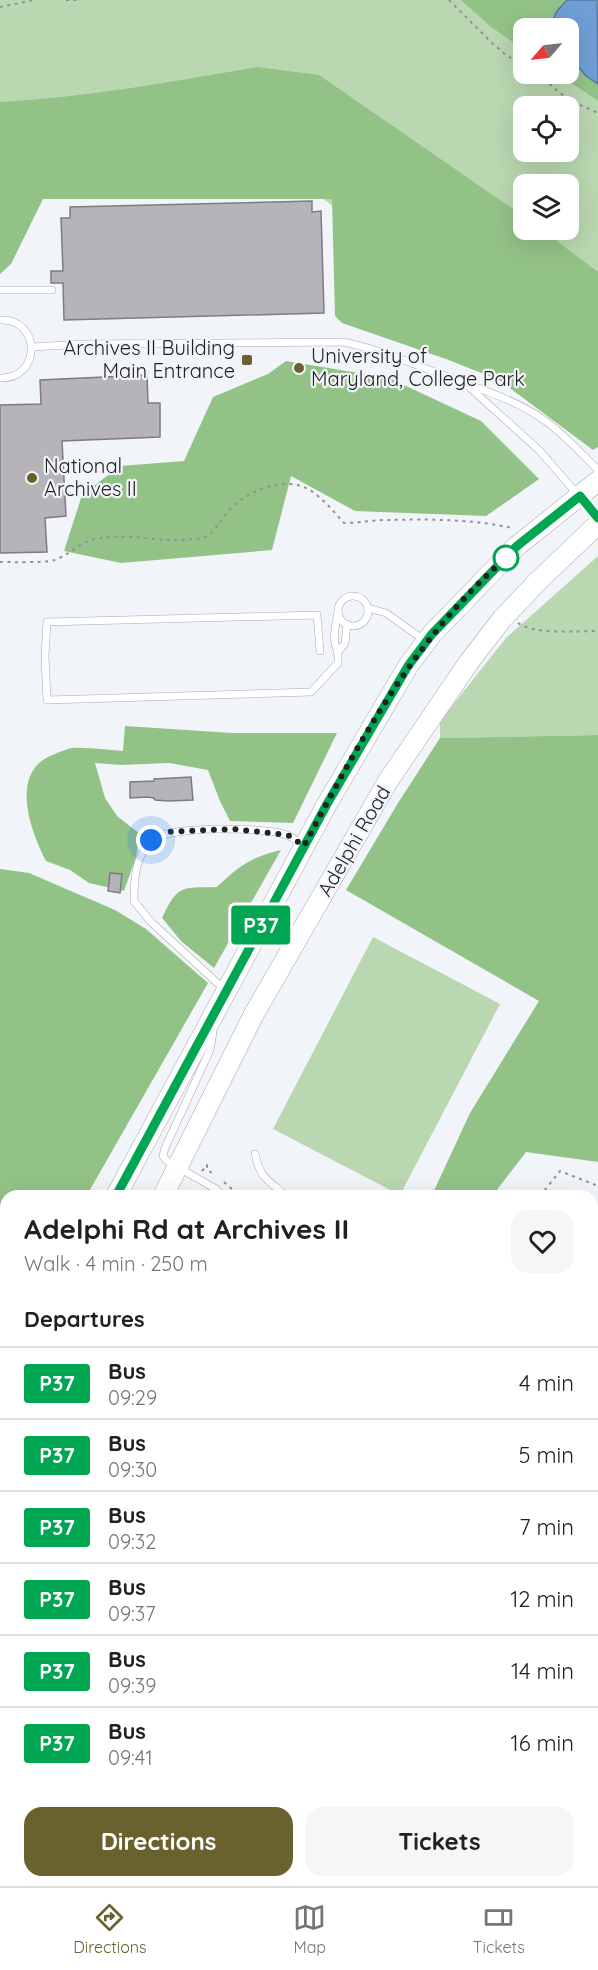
<!DOCTYPE html>
<html lang="en">
<head>
<meta charset="utf-8">
<style>
	body { margin:0; font-family:Quicksand,sans-serif; background:#f6f6f6; color:#202124; height:100vh; display:flex; flex-direction:column; font-size:22px; white-space:nowrap }
	* { box-sizing:border-box; margin:0 }
	p { font-size:20px; color:#757577 }
	.icon { flex:none; width:33px; height:33px; fill:none; stroke:currentColor; stroke-width:2; stroke-linecap:round; stroke-linejoin:round }
	.map { position:relative; flex:1; overflow:hidden }
	.drawer { position:absolute; left:0px; top:1190px; width:598px; height:698px; display:flex; flex-direction:column; background:#fff; border-radius:18px 18px 0 0; box-shadow:0 6px 24px #0002 }
	.drawer>* { flex:none }
	.badge { padding:0 12px; border-radius:4px; font-size:21px; line-height:39px }
	.needle { width:39px; rotate:242deg }
	.tools { position:absolute; left:513px; top:18px; display:grid; gap:12px }
	.tools a { display:grid; place-items:center; width:66px; height:66px; border-radius:12px; background:#fff; box-shadow:0 6px 24px #0002; font-size:30px }
	.you { position:absolute; width:30px; height:30px; margin:-15px; border:4px solid #fff; border-radius:50%; background:#1a73e8; box-shadow:0 0 0 9px #1a73e833 }
	.map>.badge { position:absolute; translate:-50% -50%; box-shadow:0 0 0 3px #fff }
	h2 { padding:0 24px; font-size:22px; line-height:54px }
	.round { display:grid; place-items:center; flex:none; width:63px; height:63px; border-radius:18px; background:#f6f6f6 }
	.headline { display:flex; align-items:center; justify-content:space-between; height:102px; padding:0 24px }
	h1 { font-size:28px; font-weight:700; line-height:45px }
	.action { display:flex; gap:12px; margin-top:auto; padding:12px 24px }
	.action a { flex:1; height:69px; border-radius:18px; background:#69622f; color:#fff; font-size:24px; font-weight:700; line-height:69px; text-align:center }
	.action a+a { background:#f6f6f6; color:#202124 }
	ul { padding:0; list-style:none }
	li { display:flex; align-items:center; gap:18px; height:72px; padding:0 24px; border-top:2px solid #e0e0e0 }
	li div { flex:1 }
	li b { display:block; font-size:22px }
	li em { font-style:normal }
	li .badge { min-width:66px; font-weight:700; text-align:center }
	.tabs { display:flex; justify-content:space-around; align-items:center; height:84px; border-top:2px solid #e0e0e0; background:#fff; font-size:16px; color:#757577 }
	.tabs a { display:grid; justify-items:center; gap:3px }
	.tabs .selected { color:#69622f }
	.map>svg:first-child { display:block }
	.green { fill:#b9d7b1; fill-rule:evenodd }
	.forest { fill:#93c287 }
	.water { fill:#6e9fd5; stroke:#577aa0; stroke-width:1.5 }
	.building { fill:#b6b4b9; stroke:#7e7c80; stroke-width:1.5 }
	.lines { fill:none; stroke-linecap:round; stroke-linejoin:round }
	.lane-casing { stroke:#a7a9ae; stroke-width:8 }
	.street-casing { stroke:#a7a9ae; stroke-width:15 }
	.secondary-casing { stroke:#a7a9ae; stroke-width:21 }
	.path { stroke:#909295; stroke-width:2; stroke-dasharray:3 4.5; stroke-linecap:butt }
	.lane { stroke:#fff; stroke-width:7 }
	.street { stroke:#fff; stroke-width:14 }
	.secondary { stroke:#fff; stroke-width:20 }
	.line-casing { stroke:#fff; stroke-width:14 }
	.line { stroke:#00a651; stroke-width:9 }
	.walk { stroke:#212224; stroke-width:6; stroke-dasharray:0 10.8 }
	.poi-dot { fill:#69622f; stroke:#f1f4f9; stroke-width:2 }
	.stop-dot { fill:#fff; stroke:#00a651; stroke-width:3 }
	.labels { text-anchor:middle; stroke-width:4.5; stroke-linejoin:round; paint-order:stroke }
	.poi-label { font-size:20px; fill:#212224; stroke:#f1f4f9; text-anchor:start }
	.street-label { font-size:20px; fill:#212224; stroke:#f1f4f9 }
</style>
</head>
<body>
<div class="map">
<svg width="598" height="1886" viewBox="0 0 598 1886">
	<rect width="100%" height="100%" fill="#f1f4f9"/>
	<!-- green -->
	<g class="green">
		<path d="M0,0H598V403L279,166L0,198ZM524,28H568V74H524ZM524,106H568V152H524ZM524,184H568V230H524Z"/>
		<path d="M598,556V735L440,738V721L506,638Z"/>
		<path d="M373,937L500,1004L400,1195L273,1129Z"/>
	</g>
	<!-- forest -->
	<g class="forest">
		<path d="M461,0H567L557,11L549,28H524L523,49L491,27Z"/>
		<path d="M569,55L586,76L598,84V101L558,74H568Z"/>
		<path d="M257,67L319,75L523,216L524,230H542L598,272V447L593,450L499,380L446,359L342,323L335,316L332,199H43L11,264L0,274V102C87,97 171,82 257,67Z"/>
		<path d="M286,361L389,378L481,421L539,479L486,516L355,511L291,476L272,550L121,563L64,551L82,495L120,466L184,461L213,397L268,374Z"/>
		<path d="M125,726L232,733H337L293,823L230,821L220,801L208,770L169,763L121,765L95,763L105,798L117,816L140,834L136,857L124,891L89,883L70,870L46,861C30,830 8,770 55,754C60,752 66,749 72,748C89,747 106,750 123,751Z"/>
		<path d="M598,735V1162L526,1152L493,1195H432L470,1113L539,1001L346,890L398,803L440,738Z"/>
		<path d="M281,850L214,968L182,942L162,918C178,884 181,888 217,887C239,866 251,857 281,850Z"/>
		<path d="M0,869L29,873L115,910L146,929L208,983L87,1195L6,1196V1368L0,1369Z"/>
	</g>
	<!-- water -->
	<path class="water" d="M567,0H597L598,84L586,76L569,55L568,28H549L557,11Z"/>
	<!-- building -->
	<g class="building">
		<path d="M312,201V212L321,211L324,313L64,320L63,283H51V271H63L61,218H70V207Z"/>
		<path d="M147,375L148,403H160V437L62,441L66,516L45,518L47,552L0,553V405L41,404L40,380Z"/>
		<path d="M191,777L193,800L168,801L155,800L154,798L148,797L130,798V782L154,781V779Z"/>
		<path d="M110,873L122,874L120,893L108,891Z"/>
	</g>
	<g class="lines">
		<!-- lane casing -->
		<g class="lane-casing">
			<g id="lane">
				<path d="M0,290H52"/>
				<path d="M0,320C40,317 43,379 0,378"/>
				<path d="M32,347L85,344L344,342C380,350 414,364 448,377C480,389 516,400 544,420C564,434 581,453 598,470"/>
				<path d="M468,386L539,450L598,518"/>
				<circle cx="353" cy="611" r="15"/>
				<path d="M368,608L386,613L424,640"/>
				<path d="M320,651L317,615L47,622L45,656L47,700L311,692L338,663C339,655 337,651 335,643C333,633 336,623 338,613"/>
				<path d="M339,651L345,643L347,624"/>
				<path d="M225,990L151,922L134,901C134,881 135,856 151,841C167,825 265,827 287,835C292,837 297,841 302,844"/>
				<path d="M213,1032L210,1050L165,1148L163,1156L167,1161L216,1189L223,1196"/>
				<path d="M255,1154C260,1179 269,1181 287,1196"/>
				<path d="M592,1452L598,1446"/>
			</g>
		</g>
		<!-- street casing -->
		<g class="street-casing">
			<g id="street">
				<path d="M592,1555L598,1563"/>
				<path d="M335,1881L337,1886"/>
				<path d="M525,1881L527,1886"/>
				<path d="M559,1881L561,1886"/>
			</g>
		</g>
		<!-- secondary casing -->
		<g class="secondary-casing">
			<g id="secondary">
				<path d="M116,1196L327,804L408,666L432,634L517,546L598,481"/>
				<path d="M163,1196L254,1014L388,781L469,662L502,619L538,581L598,524"/>
				<path d="M0,1388H6"/>
				<path d="M0,1452L6,1464"/>
				<path d="M0,1508L6,1492"/>
				<path d="M0,1582L6,1564"/>
				<path d="M0,1671L6,1668"/>
				<path d="M145,1881L146,1886"/>
			</g>
		</g>
		<!-- path -->
		<g class="path">
			<path d="M66,0H77"/>
			<path d="M449,0L492,43L506,55L524,65"/>
			<path d="M0,7L34,0"/>
			<path d="M538,74L567,99L598,113"/>
			<path d="M0,562C14,562 43,563 55,560C69,555 80,542 95,539C126,532 160,543 191,539C195,539 201,539 205,537C217,531 222,516 232,507C251,490 283,476 308,489C322,497 334,512 344,523C359,523 372,520 386,520C427,519 473,519 512,528"/>
			<path d="M518,623C535,635 577,631 598,631"/>
			<path d="M202,1171L207,1165V1169L214,1175"/>
			<path d="M224,1182L240,1196"/>
			<path d="M540,1196L560,1171L598,1186"/>
			<path d="M4,1417L6,1416"/>
			<path d="M592,1485L595,1483"/>
		</g>
		<!-- lane -->
		<use href="#lane" class="lane"/>
		<!-- street -->
		<use href="#street" class="street"/>
		<!-- secondary -->
		<use href="#secondary" class="secondary"/>
	</g>
	<g class="lines">
		<!-- line casing -->
		<g class="line-casing">
			<path id="line" d="M116,1196L327,804L408,666L432,634L517,546L580,496L598,518"/>
		</g>
		<!-- line -->
		<use href="#line" class="line"/>
		<!-- walk -->
		<path class="walk" d="M151,840L167,832L233,829L288,835L304,846C359,742 416,636 506,558"/>
	</g>
	<!-- markers -->
	<g class="poi-dot">
		<rect x="241" y="354" width="12" height="12" rx="3"/>
		<circle cx="299" cy="368" r="6"/>
		<circle cx="32" cy="478" r="6"/>
	</g>
	<circle class="stop-dot" cx="506" cy="558" r="12"/>
	<g class="labels">
		<!-- poi labels -->
		<g class="poi-label">
			<text x="235" y="355" text-anchor="end">Archives II Building<tspan x="235" dy="23">Main Entrance</tspan></text>
			<text x="311" y="363">University of<tspan x="311" dy="23">Maryland, College Park</tspan></text>
			<text x="44" y="473">National<tspan x="44" dy="23">Archives II</tspan></text>
		</g>
		<!-- street labels -->
		<g class="street-label">
			<text transform="translate(354 841) rotate(-60)" y="7">Adelphi Road</text>
		</g>
	</g>
</svg>
<div class="tools">
<a><svg class="needle" viewBox="-14 -14 28 28"><path d="M0-13l5 13h-10z" fill="#e53935"/><path d="M0 13l5-13h-10z" fill="#757577"/></svg></a>
<a><svg class="icon" aria-label="locate" viewBox="0 0 24 24"><circle cx="12" cy="12" r="6"/><path d="M12 2v4M12 18v4M2 12h4M18 12h4"/></svg></a>
<a><svg class="icon" aria-label="layers" viewBox="0 0 24 24"><path d="M12 4l9 5-9 5-9-5zM3 14l9 5 9-5"/></svg></a>
</div>
<div class="you" style="left:151px;top:840px"></div>
<b class="badge" style="left:261px;top:925px;background:#00a651;color:#fff">P37</b>
<section class="drawer">
<div class="headline"><div><h1>Adelphi Rd at Archives II</h1><p>Walk · 4 min · 250 m</p></div><a class="round"><svg class="icon" aria-label="heart" viewBox="0 0 24 24"><path d="M12 20l-8-8c-3-5 5-10 8-4 3-6 11-1 8 4z"/></svg></a></div>
<h2>Departures</h2>
<ul>
<li><span class="badge" style="background:#00a651;color:#fff">P37</span><div><b>Bus</b><p>09:29</p></div><em>4 min</em></li>
<li><span class="badge" style="background:#00a651;color:#fff">P37</span><div><b>Bus</b><p>09:30</p></div><em>5 min</em></li>
<li><span class="badge" style="background:#00a651;color:#fff">P37</span><div><b>Bus</b><p>09:32</p></div><em>7 min</em></li>
<li><span class="badge" style="background:#00a651;color:#fff">P37</span><div><b>Bus</b><p>09:37</p></div><em>12 min</em></li>
<li><span class="badge" style="background:#00a651;color:#fff">P37</span><div><b>Bus</b><p>09:39</p></div><em>14 min</em></li>
<li><span class="badge" style="background:#00a651;color:#fff">P37</span><div><b>Bus</b><p>09:41</p></div><em>16 min</em></li>
</ul>
<div class="action"><a>Directions</a><a>Tickets</a></div>
</section>
</div>
<nav class="tabs">
<a class="selected"><svg class="icon" aria-label="directions" viewBox="0 0 24 24"><path d="M12 3l9 9-9 9-9-9zM9 14v-3h6M13 9l2 2-2 2"/></svg>Directions</a>
<a><svg class="icon" aria-label="map" viewBox="0 0 24 24"><path d="M3 6l6-2 6 2 6-2v14l-6 2-6-2-6 2zM9 4v14M15 6v14"/></svg>Map</a>
<a><svg class="icon" aria-label="tickets" viewBox="0 0 24 24"><path d="M3 7h18v10H3zM15 7v10"/></svg>Tickets</a>
</nav>
</body>
</html>
